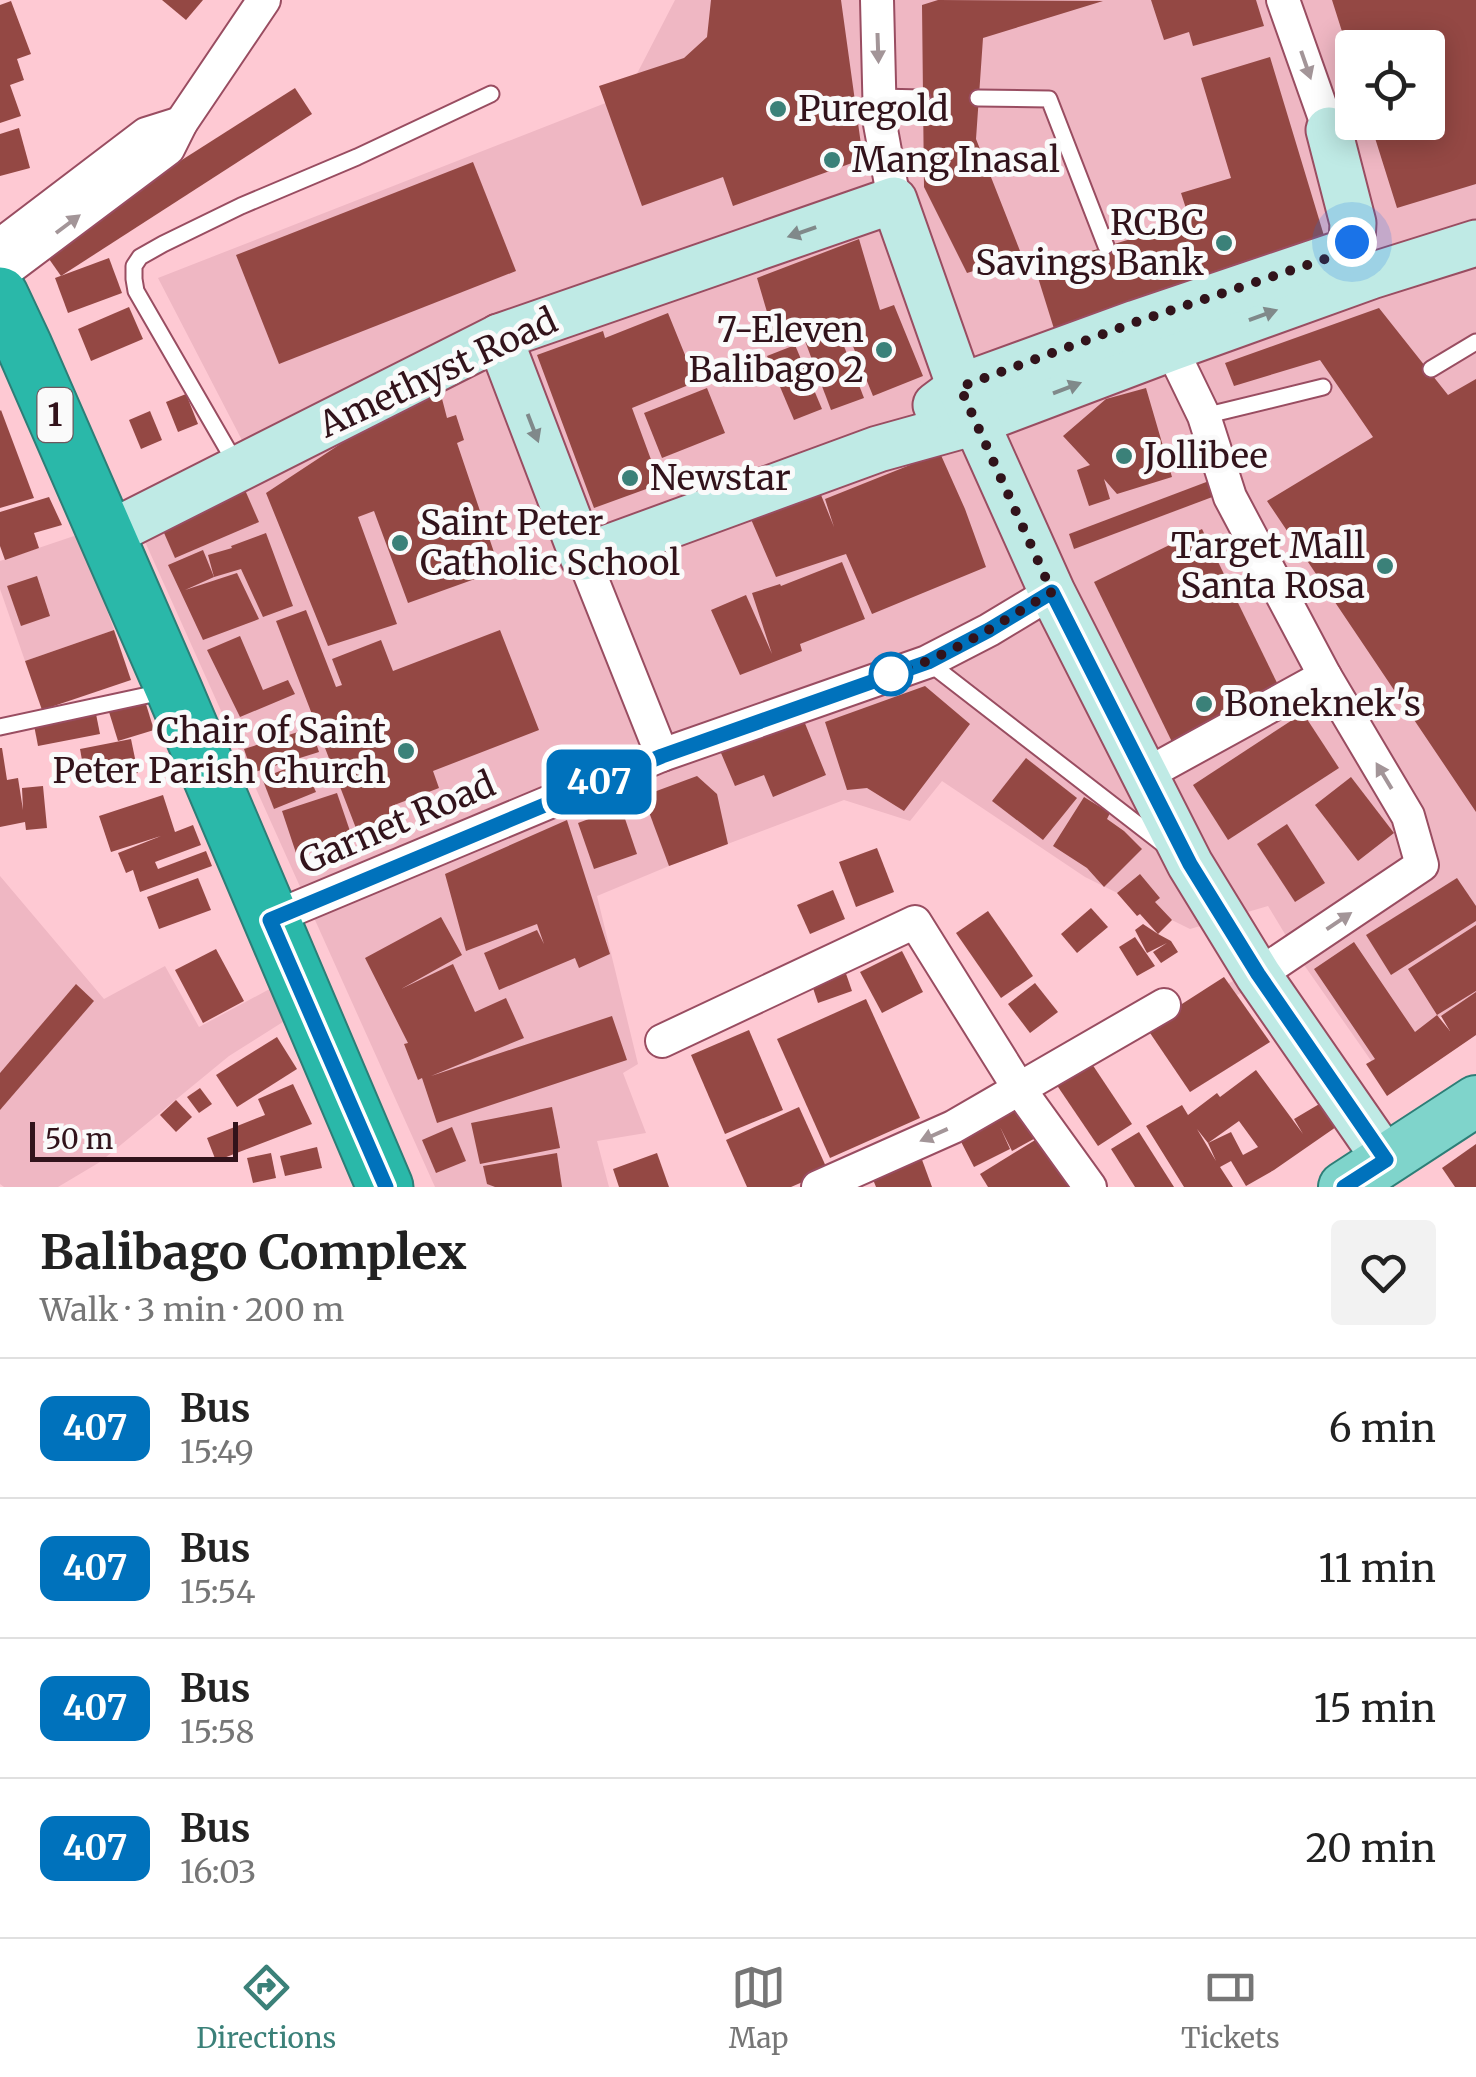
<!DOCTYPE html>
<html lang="en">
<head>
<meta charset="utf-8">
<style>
	body { margin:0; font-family:Merriweather,serif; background:#f2f2f2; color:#222; height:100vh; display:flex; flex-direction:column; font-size:38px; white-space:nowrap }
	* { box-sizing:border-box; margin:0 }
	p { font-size:32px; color:#767676 }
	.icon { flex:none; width:55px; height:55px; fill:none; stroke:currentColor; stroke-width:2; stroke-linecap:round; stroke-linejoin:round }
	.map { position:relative; height:1187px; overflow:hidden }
	.sheet { display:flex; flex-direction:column; background:#fff; flex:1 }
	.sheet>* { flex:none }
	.badge { padding:0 20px; border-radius:15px; font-size:35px; line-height:65px }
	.controls { position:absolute; left:1335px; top:30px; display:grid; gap:20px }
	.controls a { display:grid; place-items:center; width:110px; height:110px; border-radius:10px; background:#fff; box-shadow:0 5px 25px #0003; font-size:50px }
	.scale { position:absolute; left:30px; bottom:25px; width:208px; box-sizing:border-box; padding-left:10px; border:5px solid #32131b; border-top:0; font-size:28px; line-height:35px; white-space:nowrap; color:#32131b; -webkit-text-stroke:8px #fafafa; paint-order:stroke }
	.you { position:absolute; width:50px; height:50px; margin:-25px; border:8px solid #fff; border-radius:50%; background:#1a73e8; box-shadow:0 0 0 15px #1a73e833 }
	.map>.badge { position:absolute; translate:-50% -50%; box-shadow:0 0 0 5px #fff }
	.round { display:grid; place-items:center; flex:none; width:105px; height:105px; border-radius:10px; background:#f2f2f2 }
	.headline { display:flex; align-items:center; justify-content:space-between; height:170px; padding:0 40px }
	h1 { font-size:48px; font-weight:700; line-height:75px }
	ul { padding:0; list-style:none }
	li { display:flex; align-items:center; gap:30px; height:140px; padding:0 40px; border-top:2px solid #e0e0e0 }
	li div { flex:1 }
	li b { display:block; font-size:38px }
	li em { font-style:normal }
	li .badge { min-width:110px; font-weight:700; text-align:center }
	.menu { display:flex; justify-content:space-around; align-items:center; height:140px; border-top:2px solid #e0e0e0; background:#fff; font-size:28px; color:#767676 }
	.menu a { display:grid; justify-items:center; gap:5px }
	.menu .active { color:#3b8179 }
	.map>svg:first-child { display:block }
	.built { fill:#efb7c3; fill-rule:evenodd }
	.building { fill:#944844; fill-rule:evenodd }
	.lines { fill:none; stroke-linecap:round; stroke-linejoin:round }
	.lane-casing { stroke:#994d61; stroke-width:19 }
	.street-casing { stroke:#994d61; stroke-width:36 }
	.secondary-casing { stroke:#994d61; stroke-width:49 }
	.primary-casing { stroke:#2d7e77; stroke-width:54 }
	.highway-casing { stroke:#2d7e77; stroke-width:59 }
	.lane { stroke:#fff; stroke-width:15 }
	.street { stroke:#fff; stroke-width:32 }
	.secondary { stroke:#bfeae5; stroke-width:45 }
	.primary { stroke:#7fd4cb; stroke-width:50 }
	.highway { stroke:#2ab8a9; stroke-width:55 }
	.oneway { fill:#a39598 }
	.oneway2 { fill:#80898a }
	.line-casing { stroke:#fff; stroke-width:22 }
	.line { stroke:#0072bc; stroke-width:15 }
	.walk { stroke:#32131b; stroke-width:10; stroke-dasharray:0 18 }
	.poi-dot { fill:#3b8179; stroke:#fafafa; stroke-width:4 }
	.stop-dot { fill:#fff; stroke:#0072bc; stroke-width:5 }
	.labels { text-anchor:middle; stroke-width:10; stroke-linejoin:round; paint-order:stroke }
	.shield { fill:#fafafa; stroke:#6e585e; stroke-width:2.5 }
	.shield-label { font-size:32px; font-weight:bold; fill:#32131b }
	.poi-label { font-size:35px; fill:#32131b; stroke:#fafafa; text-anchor:start }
	.street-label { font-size:35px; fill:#32131b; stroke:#fafafa }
</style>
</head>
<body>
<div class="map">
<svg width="1476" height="1187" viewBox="0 0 1476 1187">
	<rect width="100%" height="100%" fill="#fec9d3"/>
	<!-- built -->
	<g class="built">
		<path d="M675,0H1476V993L1372,1062L1302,962L1237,995L1270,1042L1190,1092L1146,1027L1294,949L1268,906L1190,929L1085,877L942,781L910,821L844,800L669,866L597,896L638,1064L623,1073L646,1133L597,1141L609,1187H435L142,535L260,475L158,278L626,95ZM1352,48H1428V122H1352Z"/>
		<path d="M80,534L114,630L25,661L0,589V561Z"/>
		<path d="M0,876L104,999L165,966L199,1027L277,985L286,1020L229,1056L100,1162L58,1187H4L0,1184Z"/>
	</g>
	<!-- building -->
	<g class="building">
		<path d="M162,0H203L186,20Z"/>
		<path d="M711,0H841L863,159L733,206L723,177L642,206L599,86L684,58L707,37Z"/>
		<path d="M938,0L1103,1L983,38L976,139L1022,256L967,273L924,187L922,5Z"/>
		<path d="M1151,0H1256L1264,26L1193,46L1189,32L1164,40Z"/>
		<path d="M1332,0H1476V184L1397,208L1370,122H1428V48H1352V63Z"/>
		<path d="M11,1L31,54L17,59L24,80L10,85L21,116L0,123V5Z"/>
		<path d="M1270,57L1325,239L1206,275L1210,286L1055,332L1035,268L1190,221L1181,193L1231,178L1201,78Z"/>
		<path d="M295,88L312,114L61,276L42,249Z"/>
		<path d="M19,128L30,168L0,176V134Z"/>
		<path d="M473,162L516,271L279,364L236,255Z"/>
		<path d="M859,239L880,310L894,305L923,376L873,396L844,324L858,318L777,346L757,278Z"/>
		<path d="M109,258L122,293L68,313L55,278Z"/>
		<path d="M129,307L143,339L91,361L78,329Z"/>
		<path d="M1379,308L1448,395L1476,379V812L1267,501L1373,437L1320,360L1234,386L1225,363Z"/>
		<path d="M668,313L696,382L632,408L660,484L594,508L537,355L603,331L605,338Z"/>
		<path d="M837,328L864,398L831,410L805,341Z"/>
		<path d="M795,345L822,409L794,420L767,356Z"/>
		<path d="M707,388L725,433L662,458L644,413Z"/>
		<path d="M1146,388L1172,477L1117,494L1104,479L1110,499L1089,506L1077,470L1090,465L1063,436L1106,399Z"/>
		<path d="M440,391L447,418L456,415L464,440L457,443L500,570L408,603L374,511L358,517L397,624L328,646L266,493L389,412Z"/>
		<path d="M186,394L198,424L178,432L166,402Z"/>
		<path d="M1,410L34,498L0,508V411Z"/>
		<path d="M150,411L162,440L141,449L129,420Z"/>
		<path d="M940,453L965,509L986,567L872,614L846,554L776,577L750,517L819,490L834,527L825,499Z"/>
		<path d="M1209,481L1215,496L1074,549L1069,534Z"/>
		<path d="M245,490L259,522L175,558L161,526Z"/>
		<path d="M49,497L62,525L34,533L39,548L5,560L0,546V512Z"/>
		<path d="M1202,529L1281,691L1173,744L1094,582Z"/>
		<path d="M266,533L293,606L263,617L241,569L214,577L208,555L232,548L231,546Z"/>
		<path d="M203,550L214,577L185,590L237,573L259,619L203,640L168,565Z"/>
		<path d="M842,562L865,619L800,644L802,651L740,675L711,610L746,595L772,654L752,593L780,584L781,586Z"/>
		<path d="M37,576L50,616L21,626L7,586Z"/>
		<path d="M306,610L336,687L342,685L332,659L381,640L393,671L500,630L539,730L433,771L439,788L389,807L395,823L359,836L276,621Z"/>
		<path d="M114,630L131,680L42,710L25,661Z"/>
		<path d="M240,636L263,690L288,680L295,694L240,717L207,650Z"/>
		<path d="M925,686L970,724L904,811L867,788L847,790L825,722Z"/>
		<path d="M145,701L154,730L118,741L109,712Z"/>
		<path d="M1303,713L1339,768L1228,840L1193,785Z"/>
		<path d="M96,714L100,734L38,746L34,725Z"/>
		<path d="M802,716L826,775L773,797L764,775L735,786L721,753L750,741L749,737Z"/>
		<path d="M311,728L319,752L252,773L244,749Z"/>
		<path d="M131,739L138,773L86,782L80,749Z"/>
		<path d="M0,748H2L7,780L18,778L23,810L22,788L43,786L47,828L26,830L25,822L0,827Z"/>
		<path d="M1026,758L1077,798L1043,840L992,801Z"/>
		<path d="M303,762L316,792L274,809L262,778Z"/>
		<path d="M697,776L717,794L728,844L669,866L643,796Z"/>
		<path d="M1351,777L1394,833L1358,861L1315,805Z"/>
		<path d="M337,793L351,834L296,853L282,811Z"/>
		<path d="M163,795L175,832L193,825L201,845L155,862L158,869L206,851L212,866L140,892L133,870L126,873L118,853L161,836L111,852L99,816Z"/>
		<path d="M1084,797L1110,813L1107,819L1124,831L1142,849L1104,887L1087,868L1053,846Z"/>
		<path d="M621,807L637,854L594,869L578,823Z"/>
		<path d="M567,820L610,954L579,968L575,958L499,990L484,953L537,930L544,944L537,924L466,951L445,874Z"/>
		<path d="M1287,824L1325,883L1295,902L1257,844Z"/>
		<path d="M877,848L894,892L856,907L839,862Z"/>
		<path d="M1140,874L1160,898L1155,902L1172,920L1158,934L1171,941L1178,952L1161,963L1153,952L1167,943L1147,953L1135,930L1143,924L1158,934L1140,914L1137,916L1117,893Z"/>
		<path d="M198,878L211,910L159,929L147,897Z"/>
		<path d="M1457,878L1476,906V921L1391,975L1366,935Z"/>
		<path d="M833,890L845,919L810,934L797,905Z"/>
		<path d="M1091,908L1108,927L1077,953L1061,934Z"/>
		<path d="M988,911L1033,976L1001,998L956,933Z"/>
		<path d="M441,917L462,955L401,989L453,964L475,1012L506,998L524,1038L431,1076L612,1016L627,1060L437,1123L422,1078L418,1080L404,1044L408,1043L365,958Z"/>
		<path d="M1476,925V991L1437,1015L1450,1031L1441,1016L1476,992V1035L1387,1096L1366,1064L1375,1059L1314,969L1354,942L1415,1032L1437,1015L1408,969Z"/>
		<path d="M1135,937L1155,966L1137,976L1119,947Z"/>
		<path d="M216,949L244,1001L203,1023L175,970Z"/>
		<path d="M902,951L923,992L882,1013L860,972Z"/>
		<path d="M843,965L852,991L818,1003L809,976Z"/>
		<path d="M1224,977L1270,1042L1190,1092L1146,1027Z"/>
		<path d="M1035,983L1058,1012L1030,1033L1008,1004Z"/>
		<path d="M76,984L94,1001L0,1110V1073Z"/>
		<path d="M866,999L920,1118L830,1158L777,1039Z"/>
		<path d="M749,1030L783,1110L725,1134L691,1055Z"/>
		<path d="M277,1037L297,1069L237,1107L216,1075Z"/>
		<path d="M1088,1058L1132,1124L1098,1146L1054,1081Z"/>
		<path d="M1256,1070L1303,1134L1294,1119L1321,1103L1336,1127L1274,1170L1246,1186L1231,1161L1220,1167L1233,1187H1184L1146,1126L1182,1105L1188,1115L1217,1093L1220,1097ZM1239,1121L1258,1147L1243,1155L1231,1132L1208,1143L1216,1161L1197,1129L1208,1143Z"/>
		<path d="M293,1084L312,1124L216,1161L207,1138L265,1115L258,1099Z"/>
		<path d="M200,1088L212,1104L199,1113L187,1097Z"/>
		<path d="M1021,1099L1041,1135L1012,1151L1000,1127L1010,1149L974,1167L955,1130Z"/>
		<path d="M176,1100L192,1117L176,1132L160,1115Z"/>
		<path d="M552,1107L560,1148L480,1164L471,1123Z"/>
		<path d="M799,1107L828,1171L791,1187H747L726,1140Z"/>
		<path d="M452,1127L466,1161L436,1173L422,1140Z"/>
		<path d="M1139,1132L1174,1187H1135L1111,1149Z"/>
		<path d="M1045,1134L1079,1187H988L980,1174Z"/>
		<path d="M1476,1144V1187H1455L1442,1168Z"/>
		<path d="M317,1147L322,1168L285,1176L280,1156Z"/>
		<path d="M271,1153L276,1178L253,1183L247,1158Z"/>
		<path d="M557,1153L562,1187H495L487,1184L483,1166Z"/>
		<path d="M657,1153L669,1187H619L613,1169Z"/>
		<path d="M921,1157L932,1187H876L872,1177Z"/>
	</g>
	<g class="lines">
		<!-- lane casing -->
		<g class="lane-casing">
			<g id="lane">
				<path d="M880,97L922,98"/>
				<path d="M978,98L1049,99L1106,246"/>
				<path d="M1431,369L1476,342"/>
				<path d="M1204,416L1323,387"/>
				<path d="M236,464L136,291L134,279V266L140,257L163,244L241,206L357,157L491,94"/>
				<path d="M928,662L1163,844"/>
				<path d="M0,727L162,692"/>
			</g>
		</g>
		<!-- street casing -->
		<g class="street-casing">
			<g id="street">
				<path d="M877,0L880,124L894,200"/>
				<path d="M1283,0L1329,130"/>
				<path d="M0,245L146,134L181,123"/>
				<path d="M0,275L168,149L181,123L264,0"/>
				<path d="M1171,348L1204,416L1230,497L1325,676L1408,816L1422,865L1258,975"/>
				<path d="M583,557L662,755"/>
				<path d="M1145,775L1325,676"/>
				<path d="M270,919L662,755L927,662L989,630L1052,592"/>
				<path d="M662,1041L915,922L1020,1090L1090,1187"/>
				<path d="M818,1187L953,1127L1164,1005"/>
			</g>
		</g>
		<!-- secondary casing -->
		<g class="secondary-casing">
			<g id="secondary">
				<path d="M499,337L583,557L878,449L975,422L1171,348L1371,276L1476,243"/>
				<path d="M936,405L960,387L1136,323L1343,253L1352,241L1353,223L1329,130"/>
				<path d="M107,535L499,337L894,200L960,387L1052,592L1190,864L1258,975L1386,1160"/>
			</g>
		</g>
		<!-- primary casing -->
		<g class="primary-casing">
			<path id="primary" d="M1344,1187L1476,1101"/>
		</g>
		<!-- highway casing -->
		<g class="highway-casing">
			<path id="highway" d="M0,295L24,346L174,690L385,1187"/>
		</g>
		<!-- lane -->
		<use href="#lane" class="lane"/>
		<!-- street -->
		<use href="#street" class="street"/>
		<!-- secondary -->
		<use href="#secondary" class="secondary"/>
		<!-- primary -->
		<use href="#primary" class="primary"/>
		<!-- highway -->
		<use href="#highway" class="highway"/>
	</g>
	<!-- one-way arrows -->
	<defs><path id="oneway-solid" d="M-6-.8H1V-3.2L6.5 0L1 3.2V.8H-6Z" transform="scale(2.5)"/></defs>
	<g class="oneway">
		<use href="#oneway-solid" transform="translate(878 48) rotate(88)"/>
		<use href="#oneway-solid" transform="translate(1306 65) rotate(71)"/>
		<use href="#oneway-solid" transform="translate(68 224) rotate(-37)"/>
		<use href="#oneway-solid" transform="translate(1384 776) rotate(-121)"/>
		<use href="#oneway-solid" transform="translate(1339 921) rotate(-34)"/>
		<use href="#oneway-solid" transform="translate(934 1135) rotate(156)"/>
	</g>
	<g class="oneway2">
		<use href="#oneway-solid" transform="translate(802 232) rotate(161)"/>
		<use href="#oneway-solid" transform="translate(1263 315) rotate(-20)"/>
		<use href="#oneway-solid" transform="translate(1067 388) rotate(-21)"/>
		<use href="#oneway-solid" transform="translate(533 428) rotate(69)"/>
	</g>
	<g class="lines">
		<!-- line casing -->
		<g class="line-casing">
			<path id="line" d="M386,1187L270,920L662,756L928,662L989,630L1052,592L1190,864L1258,974L1386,1160L1344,1187"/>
		</g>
		<!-- line -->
		<use href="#line" class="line"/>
		<!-- walk -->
		<path class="walk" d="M891,674C949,657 1001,622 1052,592L960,387L1136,322L1343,253L1352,242"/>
	</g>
	<!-- markers -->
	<g class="poi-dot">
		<circle cx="778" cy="109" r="10"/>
		<circle cx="832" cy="160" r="10"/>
		<circle cx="1224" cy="243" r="10"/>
		<circle cx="884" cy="350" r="10"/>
		<circle cx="1124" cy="456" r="10"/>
		<circle cx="630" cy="478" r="10"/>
		<circle cx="400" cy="543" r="10"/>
		<circle cx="1385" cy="566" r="10"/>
		<circle cx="1204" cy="704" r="10"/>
		<circle cx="406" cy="751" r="10"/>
	</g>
	<circle class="stop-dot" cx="891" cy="674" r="20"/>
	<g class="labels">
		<!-- shield labels -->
		<rect class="shield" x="37.5" y="388" width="35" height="54" rx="8"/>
		<g class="shield-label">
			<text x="55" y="426">1</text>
		</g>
		<!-- poi labels -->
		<g class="poi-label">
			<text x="798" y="121">Puregold</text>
			<text x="852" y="172">Mang Inasal</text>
			<text x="1204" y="235" text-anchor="end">RCBC<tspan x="1204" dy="40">Savings Bank</tspan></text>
			<text x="864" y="342" text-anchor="end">7-Eleven<tspan x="864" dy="40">Balibago 2</tspan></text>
			<text x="1144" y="468">Jollibee</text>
			<text x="650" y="490">Newstar</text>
			<text x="420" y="535">Saint Peter<tspan x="420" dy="40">Catholic School</tspan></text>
			<text x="1365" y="558" text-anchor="end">Target Mall<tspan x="1365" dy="40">Santa Rosa</tspan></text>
			<text x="1224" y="716">Boneknek's</text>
			<text x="386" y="743" text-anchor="end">Chair of Saint<tspan x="386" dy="40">Peter Parish Church</tspan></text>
		</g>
		<!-- street labels -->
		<g class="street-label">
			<text transform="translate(438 373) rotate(-25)" y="12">Amethyst Road</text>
			<text transform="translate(397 823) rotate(-23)" y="12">Garnet Road</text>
		</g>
	</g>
</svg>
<div class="controls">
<a><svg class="icon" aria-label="locate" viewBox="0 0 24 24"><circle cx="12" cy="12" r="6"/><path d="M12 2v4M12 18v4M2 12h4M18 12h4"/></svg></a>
</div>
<div class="scale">50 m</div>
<div class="you" style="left:1352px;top:242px"></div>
<b class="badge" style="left:599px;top:782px;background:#0072bc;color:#fff">407</b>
</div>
<section class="sheet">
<div class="headline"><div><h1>Balibago Complex</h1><p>Walk · 3 min · 200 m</p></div><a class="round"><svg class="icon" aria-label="heart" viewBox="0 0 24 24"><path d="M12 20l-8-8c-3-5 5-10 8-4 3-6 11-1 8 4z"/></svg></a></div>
<ul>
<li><span class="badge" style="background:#0072bc;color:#fff">407</span><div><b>Bus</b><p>15:49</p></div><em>6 min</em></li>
<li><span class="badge" style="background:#0072bc;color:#fff">407</span><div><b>Bus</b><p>15:54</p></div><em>11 min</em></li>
<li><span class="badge" style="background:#0072bc;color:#fff">407</span><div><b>Bus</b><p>15:58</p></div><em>15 min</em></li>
<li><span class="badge" style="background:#0072bc;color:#fff">407</span><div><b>Bus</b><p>16:03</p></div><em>20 min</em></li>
</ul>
</section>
<nav class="menu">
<a class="active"><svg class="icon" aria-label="directions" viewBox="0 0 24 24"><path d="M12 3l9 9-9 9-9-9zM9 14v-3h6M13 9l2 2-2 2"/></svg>Directions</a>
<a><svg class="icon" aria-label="map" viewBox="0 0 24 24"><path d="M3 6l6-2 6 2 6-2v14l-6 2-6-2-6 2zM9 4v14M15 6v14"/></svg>Map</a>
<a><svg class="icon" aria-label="tickets" viewBox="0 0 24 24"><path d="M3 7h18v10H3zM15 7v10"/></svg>Tickets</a>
</nav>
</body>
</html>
